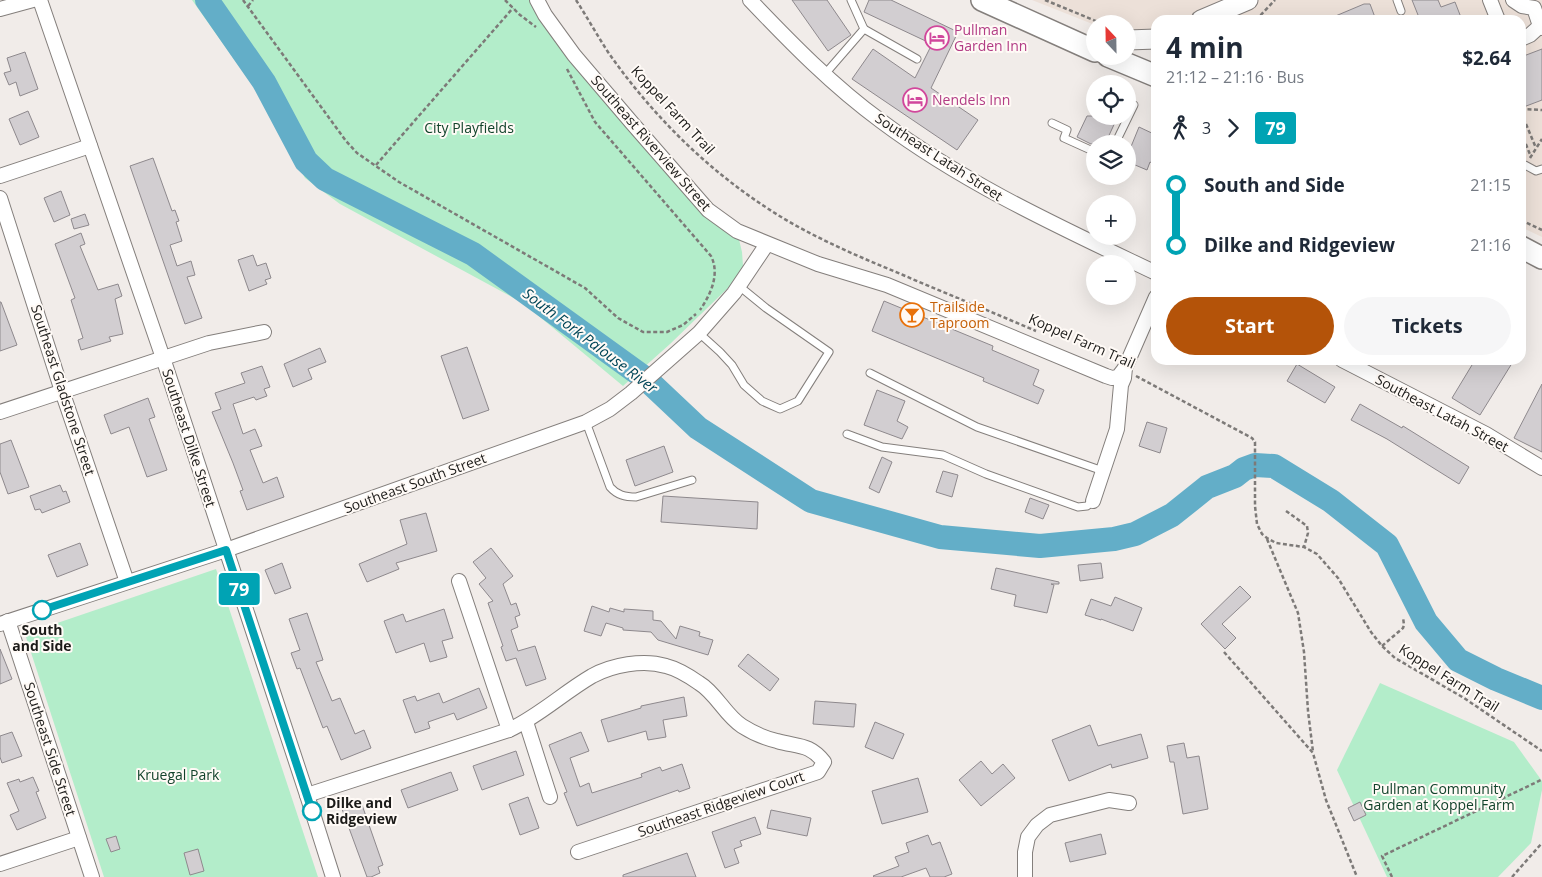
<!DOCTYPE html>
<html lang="en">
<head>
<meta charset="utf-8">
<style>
	body { margin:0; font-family:"Open Sans",sans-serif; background:#f6f6f7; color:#1f2937; height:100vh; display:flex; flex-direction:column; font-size:19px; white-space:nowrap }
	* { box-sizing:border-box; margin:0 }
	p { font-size:16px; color:#747a83 }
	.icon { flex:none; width:28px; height:28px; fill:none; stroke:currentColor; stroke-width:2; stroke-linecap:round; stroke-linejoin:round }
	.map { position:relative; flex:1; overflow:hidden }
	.panel { position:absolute; left:1151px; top:15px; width:375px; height:350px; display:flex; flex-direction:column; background:#fff; border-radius:15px; box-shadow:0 5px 20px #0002 }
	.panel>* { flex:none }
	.badge { padding:0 10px; border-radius:4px; font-size:18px; line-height:32px }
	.needle { width:32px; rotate:338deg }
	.tools { position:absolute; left:1086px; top:15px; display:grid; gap:10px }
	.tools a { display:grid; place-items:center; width:50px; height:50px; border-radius:50%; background:#fff; box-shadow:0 5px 20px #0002; font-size:25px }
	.map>.badge { position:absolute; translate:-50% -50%; box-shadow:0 0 0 2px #fff }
	.legs { display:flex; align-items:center; gap:8px; height:55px; padding:0 15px; font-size:16px }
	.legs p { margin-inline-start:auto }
	.summary { display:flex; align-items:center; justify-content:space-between; height:85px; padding:0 15px }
	h1 { font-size:28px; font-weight:700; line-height:38px }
	.action { display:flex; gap:10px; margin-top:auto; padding:10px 15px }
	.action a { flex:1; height:58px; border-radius:30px; background:#b45309; color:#fff; font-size:20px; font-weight:700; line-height:58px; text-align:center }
	.action a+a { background:#f6f6f7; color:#1f2937 }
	ul { padding:0 15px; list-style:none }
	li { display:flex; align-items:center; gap:18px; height:60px; font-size:19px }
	li i { display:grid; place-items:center; width:8px; height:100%; margin:0 6px; background:currentColor }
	li i::after { content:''; width:12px; height:12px; margin:-6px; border:4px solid; border-radius:50%; background:#fff }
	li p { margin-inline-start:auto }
	li:first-child i { background:linear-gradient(#0000 50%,currentColor 0) }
	li:last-child i { background:linear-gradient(currentColor 50%,#0000 0) }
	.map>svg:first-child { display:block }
	.built { fill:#ece0d8 }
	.green { fill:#b3edca }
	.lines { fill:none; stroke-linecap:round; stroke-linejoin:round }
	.river { stroke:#63aec8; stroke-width:24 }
	.building { fill:#d2ced1; stroke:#8e898d }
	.service-casing { stroke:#847f7c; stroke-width:9 }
	.minor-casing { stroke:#847f7c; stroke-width:16 }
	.secondary-casing { stroke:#847f7c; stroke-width:21 }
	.primary-casing { stroke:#847f7c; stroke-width:24 }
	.path { stroke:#7d7a78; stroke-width:2.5; stroke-dasharray:4 2.5; stroke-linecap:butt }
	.service { stroke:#fff; stroke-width:7 }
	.minor { stroke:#fff; stroke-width:14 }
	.secondary { stroke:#fff; stroke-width:19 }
	.primary { stroke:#fff; stroke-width:21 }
	.line-1-casing { stroke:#fff; stroke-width:11 }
	.line-1 { stroke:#00a3b4; stroke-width:8 }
	.stop-1-dot { fill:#fff; stroke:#00a3b4; stroke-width:2.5 }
	.labels { text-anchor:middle; stroke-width:4; stroke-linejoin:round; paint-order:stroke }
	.hotel-label { font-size:14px; fill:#b23c85; stroke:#fffaf6; text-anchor:start }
	.street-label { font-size:14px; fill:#1b1a18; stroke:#fffaf6 }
	.park-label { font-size:14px; fill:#12432b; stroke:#fffaf6 }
	.food-label { font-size:14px; fill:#c56008; stroke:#fffaf6; text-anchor:start }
	.stop-label { font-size:14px; font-weight:bold; fill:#1b1a18; stroke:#fffaf6 }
	.water-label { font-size:15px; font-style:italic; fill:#004557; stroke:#fffaf6 }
</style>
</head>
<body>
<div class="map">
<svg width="1542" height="877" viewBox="0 0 1542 877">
	<rect width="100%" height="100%" fill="#f1ece9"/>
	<!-- built -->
	<path class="built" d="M1032,0H1542V237L1521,227V20H1156V51L1128,38V24L1095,25Z"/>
	<!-- green -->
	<g class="green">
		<path d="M192,0H537L632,123L737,231L742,252L743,266L730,286L670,344L623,386L523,303L340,204L305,178L261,97Z"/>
		<path d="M216,569L318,877H104L25,634Z"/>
		<path d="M1380,683L1514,742L1542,781V790L1531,843L1498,877H1387L1337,770Z"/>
	</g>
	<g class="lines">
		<!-- river -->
		<path class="river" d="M207,0L264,82L306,161L325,179L473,254L646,379L698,428L811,501L940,537L1040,546L1114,539L1135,534L1172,515L1207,487L1235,476L1244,469L1255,465L1274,466L1331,501L1387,545L1426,622L1458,660L1496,679L1542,698"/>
	</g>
	<!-- building -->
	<g class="building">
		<path d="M792,0H827L851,35L828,51Z"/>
		<path d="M869,0H891L958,32L931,88L978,120L957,150L852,79L873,49L915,78L932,44L864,12Z"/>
		<path d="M1412,0H1438L1441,7L1455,2L1462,20H1420Z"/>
		<path d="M1364,4H1370L1376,20H1326Z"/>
		<path d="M1542,49V100L1521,108V57Z"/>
		<path d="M25,52L38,89L20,96L16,82L9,85L4,73L11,71L7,58Z"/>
		<path d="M28,111L39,137L20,145L9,119Z"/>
		<path d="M1087,116H1118L1105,144H1091L1077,137Z"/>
		<path d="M1139,127L1156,135V165L1150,162L1147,170L1128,162V154Z"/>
		<path d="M153,158L172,211L175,210L179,221L176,222L182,241L170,245L177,266L191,261L195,275L187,277L202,318L185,324L130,166Z"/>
		<path d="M61,191L70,215L54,222L44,198Z"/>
		<path d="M85,214L89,225L74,229L71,219Z"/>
		<path d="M81,233L85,244L80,246L98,290L118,284L122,296L115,299L123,334L109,337L111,341L81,350L78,340L83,338L71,300L75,298L55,244Z"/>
		<path d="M253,255L257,266L266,263L271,278L265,280L267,284L249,291L238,260Z"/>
		<path d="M884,301L993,346L992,350L1039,370L1033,385L1044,390L1038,404L983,381L984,378L872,331Z"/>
		<path d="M0,302H1L17,345L0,351Z"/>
		<path d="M467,347L489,410L463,419L441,356Z"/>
		<path d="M320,348L326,362L308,369L312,379L293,387L284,364Z"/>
		<path d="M1475,360H1514L1480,415L1452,398Z"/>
		<path d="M1297,364L1335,387L1325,403L1287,381Z"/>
		<path d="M262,366L270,387L264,389L267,396L256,400L254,397L233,404L243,434L255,429L262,446L250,450L263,483L277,477L284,497L247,510L240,491L243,490L233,463L212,412L221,409L215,393L245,383L241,373Z"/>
		<path d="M1542,384V452L1514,438Z"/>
		<path d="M877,390L905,401L897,421L908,427L902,439L864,425Z"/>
		<path d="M148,398L155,417L149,419L167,470L147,477L129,427L111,434L104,415Z"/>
		<path d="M1360,404L1402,428L1403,426L1469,467L1459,484L1387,439L1351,420Z"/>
		<path d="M1147,422L1167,428L1160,453L1139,446Z"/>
		<path d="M11,440L29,487L8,494L0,472V444Z"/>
		<path d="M664,446L673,472L635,486L626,460Z"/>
		<path d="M882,457L892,462L879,493L869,488Z"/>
		<path d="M943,471L958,475L952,497L936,492Z"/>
		<path d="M60,485L63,492L66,491L70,502L42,513L40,509L35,510L30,496Z"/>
		<path d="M663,496L758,502L757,529L661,522Z"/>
		<path d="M1030,498L1049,505L1043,519L1025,512Z"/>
		<path d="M426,513L437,551L396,563L399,569L367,582L359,564L407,544L400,520Z"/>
		<path d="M80,543L88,565L57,577L48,555Z"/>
		<path d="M491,548L513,576L503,584L511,605L516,603L520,615L515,617L518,627L511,630L518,651L535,646L546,679L526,686L516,658L506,661L501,647L503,646L488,603L493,601L479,584L486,578L473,562Z"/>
		<path d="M282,563L291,588L275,594L265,570Z"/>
		<path d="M1101,563L1103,578L1080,581L1078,565Z"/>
		<path d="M996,568L1059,582V584H1051L1054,585L1047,613L1014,606L1016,595L991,589Z"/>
		<path d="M1240,586L1251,597L1222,624L1236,638L1225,649L1201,624Z"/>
		<path d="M1115,597L1142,608L1133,631L1101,619V620L1085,615L1091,599L1111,606Z"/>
		<path d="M592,606L609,612L610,608L624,612V609L653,611V620L661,621L676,639L680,626L700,632L699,636L713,640L708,655L658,640L651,632L623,630V628L606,623L601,636L584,631Z"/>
		<path d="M444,609L453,638L442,641L447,657L430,662L424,643L396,653L384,621L403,614L406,622Z"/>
		<path d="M307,613L323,660L316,662L332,701L340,698L355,734L364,730L371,748L341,760L327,726L323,728L300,668L297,669L291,653L300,650L289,619Z"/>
		<path d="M0,649L12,679L0,684Z"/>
		<path d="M748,654L779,679L770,691L738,666Z"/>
		<path d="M479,688L487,708L457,720L454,713L428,722L430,728L415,733L403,700L415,696L417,701L439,693L443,703Z"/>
		<path d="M684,697L687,716L663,720L666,737L648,740L646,731L608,742L601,720L641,708V706Z"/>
		<path d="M815,701L856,704L854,727L813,724Z"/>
		<path d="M875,722L904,734L893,759L865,747Z"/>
		<path d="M1090,725L1098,746L1141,734L1148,758L1112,768L1111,764L1069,781L1052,740Z"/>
		<path d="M12,732L22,756L2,763L0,757V736Z"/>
		<path d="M581,732L589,751L570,758L580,787L589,783L592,793L642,777L641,774L660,767L662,771L682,764L690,788L679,792L678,790L577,826L564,793L567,792L549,745Z"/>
		<path d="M1184,743L1187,758L1199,756L1208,809L1183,814L1174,762H1170L1167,746Z"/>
		<path d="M516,751L524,775L482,790L473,766Z"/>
		<path d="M981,761L992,774L1003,764L1015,778L981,806L959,780Z"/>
		<path d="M451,772L458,790L408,808L401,790Z"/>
		<path d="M33,777L39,791L36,792L46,818L17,830L10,815L19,811L7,783L19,779L20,782Z"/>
		<path d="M918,778L928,812L882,824L872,791Z"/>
		<path d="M528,797L539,828L520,835L509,804Z"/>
		<path d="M361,802L383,865L378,867L380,873L371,877H367L342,809Z"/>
		<path d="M1360,802L1366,815L1354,821L1348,808Z"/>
		<path d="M771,810L811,818L807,836L767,828Z"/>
		<path d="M755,817L761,834L740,841L742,846L734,849L739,863L725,868L712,832Z"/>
		<path d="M1101,834L1106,854L1070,862L1065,843Z"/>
		<path d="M928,835L932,845L940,842L952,874L944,877H930L926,868L901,877H874L873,876L899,866L895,857L909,852L906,843Z"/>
		<path d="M116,836L120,849L111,852L106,839Z"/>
		<path d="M198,849L204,871L190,875L184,853Z"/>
		<path d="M687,853L696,877H623V875Z"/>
	</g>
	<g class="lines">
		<!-- service casing -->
		<g class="service-casing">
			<g id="service">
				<path d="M1397,0L1401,11"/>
				<path d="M864,29L917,59"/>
				<path d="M825,74L864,29L851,0"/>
				<path d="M1052,123L1067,130L1064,138L1095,152"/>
				<path d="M1115,144L1134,105"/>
				<path d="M1525,165L1536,171L1542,169"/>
				<path d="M699,333L720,352L732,365L744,385L762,401L780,409L798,401L829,352L766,308L739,286"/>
				<path d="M870,373L977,427L1103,471"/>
				<path d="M586,422L610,487C617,495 625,497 636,497L692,480"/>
				<path d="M847,434L882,447L943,455L986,474L1078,507L1087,506L1093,501"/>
			</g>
		</g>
		<!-- minor casing -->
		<g class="minor-casing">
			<g id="minor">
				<path d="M40,0L163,358L307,795L333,877"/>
				<path d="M537,0L545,15L574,55L632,123L708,210L737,231L818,264L887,285L1106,376L1112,378L1118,377L1125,368"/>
				<path d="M750,0C791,43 833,86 881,121C965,184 1062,228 1156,273"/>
				<path d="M1490,0L1498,20"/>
				<path d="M1513,0L1522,6L1534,8L1540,26L1542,28"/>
				<path d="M0,9L33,0"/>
				<path d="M1521,39L1530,35L1540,26"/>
				<path d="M0,176L90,146"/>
				<path d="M0,198L62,391L127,582"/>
				<path d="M1342,360L1486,434L1542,468"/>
				<path d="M0,412L209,343L264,332"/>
				<path d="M1093,501L1117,429L1121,385L1124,378L1125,368L1156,297"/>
				<path d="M459,581L509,730"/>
				<path d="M8,621L92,877"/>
				<path d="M0,624L226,550L586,422L610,409L631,393L699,333L734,293L767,244"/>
				<path d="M526,722L550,797"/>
				<path d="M307,795L509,730C539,716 563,693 592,676C612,665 643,659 666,666C678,669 689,676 699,683C716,693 725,715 742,726C753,733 764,738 777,741C797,747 809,743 824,762L818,772L578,852"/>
				<path d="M0,864L79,838"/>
				<path d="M1025,877V852L1028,837L1037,825L1050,815L1109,800L1129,803"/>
			</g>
		</g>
		<!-- secondary casing -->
		<g class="secondary-casing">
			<g id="secondary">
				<path d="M1201,20L1248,0"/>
				<path d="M1128,40L1156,39"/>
			</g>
		</g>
		<!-- primary casing -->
		<g class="primary-casing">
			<g id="primary">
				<path d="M982,0L1095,51"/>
				<path d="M1108,56L1156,76"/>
				<path d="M1521,247L1542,258"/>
			</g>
		</g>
		<!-- path -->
		<g class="path">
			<path d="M243,0L346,141L357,153L399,182L585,288L618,318L643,332H667L683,325L696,314"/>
			<path d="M505,0L520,15L536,27"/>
			<path d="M576,0C587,17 597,35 608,52C649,111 703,166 764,206C807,235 855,255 903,275C947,294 992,312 1036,331"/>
			<path d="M1045,0L1103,24"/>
			<path d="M248,6L253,0"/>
			<path d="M1256,20L1275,0"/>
			<path d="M567,69L595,122L711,256C720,274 711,294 700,310"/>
			<path d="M1521,109L1542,110"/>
			<path d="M1521,112L1536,148"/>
			<path d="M1521,132L1531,157"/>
			<path d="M1530,158L1542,139"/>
			<path d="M376,165L513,8"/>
			<path d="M1521,220L1542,230"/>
			<path d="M1136,376L1252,438L1255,442V506L1257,524L1262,534L1267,538L1276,543L1304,547L1317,554L1338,578L1371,632L1382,646L1395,658L1464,698L1542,751"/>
			<path d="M1286,511L1307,526L1308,533L1304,547"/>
			<path d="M1267,539L1298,613L1304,652L1308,711L1313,752"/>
			<path d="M1382,646L1403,628L1404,625L1403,617"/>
			<path d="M1224,652L1313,753L1326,800L1357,877"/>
			<path d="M1392,877L1382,856L1541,780"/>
			<path d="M1512,877L1542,843"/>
		</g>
		<!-- service -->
		<use href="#service" class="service"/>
		<!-- minor -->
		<use href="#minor" class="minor"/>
		<!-- secondary -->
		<use href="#secondary" class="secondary"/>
		<!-- primary -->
		<use href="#primary" class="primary"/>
	</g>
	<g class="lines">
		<!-- line-1 casing -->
		<g class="line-1-casing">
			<path id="line-1" d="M42,610L226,550L312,811"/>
		</g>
		<!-- line-1 -->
		<use href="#line-1" class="line-1"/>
	</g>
	<!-- icons -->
	<defs>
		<g id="hotel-ring" transform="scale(1.25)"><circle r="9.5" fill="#fffaf6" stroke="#d1479c" stroke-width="1.5"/><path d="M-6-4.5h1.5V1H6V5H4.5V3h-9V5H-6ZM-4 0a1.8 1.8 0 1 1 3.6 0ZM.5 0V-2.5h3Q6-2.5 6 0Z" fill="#d1479c"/></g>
		<g id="bar-ring" transform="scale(1.25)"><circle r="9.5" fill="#fffaf6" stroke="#e8710a" stroke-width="1.5"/><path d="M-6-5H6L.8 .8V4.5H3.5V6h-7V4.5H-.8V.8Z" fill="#e8710a"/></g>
	</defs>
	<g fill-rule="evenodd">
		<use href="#hotel-ring" x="937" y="38"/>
		<use href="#hotel-ring" x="915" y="100"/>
		<use href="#bar-ring" x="912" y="315"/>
	</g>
	<!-- markers -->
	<g class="stop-1-dot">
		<circle cx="42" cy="610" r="9"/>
		<circle cx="312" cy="811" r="9"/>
	</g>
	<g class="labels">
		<!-- hotel labels -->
		<g class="hotel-label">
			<text x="954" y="35">Pullman<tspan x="954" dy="16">Garden Inn</tspan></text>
			<text x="932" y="105">Nendels Inn</text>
		</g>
		<!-- street labels -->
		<g class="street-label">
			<text transform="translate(673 110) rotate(47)" y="5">Koppel Farm Trail</text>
			<text transform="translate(651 143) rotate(49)" y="5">Southeast Riverview Street</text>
			<text transform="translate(939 157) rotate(33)" y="5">Southeast Latah Street</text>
			<text transform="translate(1082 341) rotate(24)" y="5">Koppel Farm Trail</text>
			<text transform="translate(63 390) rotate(72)" y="5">Southeast Gladstone Street</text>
			<text transform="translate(1442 413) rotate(28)" y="5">Southeast Latah Street</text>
			<text transform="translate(189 438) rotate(72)" y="5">Southeast Dilke Street</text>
			<text transform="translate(415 483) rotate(-20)" y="5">Southeast South Street</text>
			<text transform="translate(1449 678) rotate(32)" y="5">Koppel Farm Trail</text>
			<text transform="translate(50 749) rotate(72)" y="5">Southeast Side Street</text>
			<text transform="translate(721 804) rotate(-19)" y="5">Southeast Ridgeview Court</text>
		</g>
		<!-- park labels -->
		<g class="park-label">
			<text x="469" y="133">City Playfields</text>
			<text x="178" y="780">Kruegal Park</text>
			<text x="1439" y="794">Pullman Community<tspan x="1439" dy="16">Garden at Koppel Farm</tspan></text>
		</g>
		<!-- food labels -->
		<g class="food-label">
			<text x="930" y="312">Trailside<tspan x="930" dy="16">Taproom</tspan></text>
		</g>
		<!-- stop labels -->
		<g class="stop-label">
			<text x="42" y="635">South<tspan x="42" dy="16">and Side</tspan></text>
			<text x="326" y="808" text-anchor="start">Dilke and<tspan x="326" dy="16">Ridgeview</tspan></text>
		</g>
		<!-- water labels -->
		<g class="water-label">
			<text transform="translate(590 341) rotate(37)" y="5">South Fork Palouse River</text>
		</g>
	</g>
</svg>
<div class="tools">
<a><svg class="needle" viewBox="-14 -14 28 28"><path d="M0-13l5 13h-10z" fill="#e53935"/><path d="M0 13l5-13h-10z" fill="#747a83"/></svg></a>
<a><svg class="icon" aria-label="locate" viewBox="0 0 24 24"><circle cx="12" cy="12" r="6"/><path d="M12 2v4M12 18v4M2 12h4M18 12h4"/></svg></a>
<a><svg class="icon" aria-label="layers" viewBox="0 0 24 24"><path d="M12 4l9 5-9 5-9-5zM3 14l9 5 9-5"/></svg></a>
<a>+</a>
<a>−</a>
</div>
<b class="badge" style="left:239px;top:589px;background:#00a3b4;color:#fff">79</b>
<section class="panel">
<div class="summary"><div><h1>4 min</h1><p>21:12 – 21:16 · Bus</p></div><b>$2.64</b></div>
<div class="legs"><svg class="icon" aria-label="walk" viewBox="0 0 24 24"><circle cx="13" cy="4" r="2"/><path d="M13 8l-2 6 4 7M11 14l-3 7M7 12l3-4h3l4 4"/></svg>3<svg class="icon" aria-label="forward" viewBox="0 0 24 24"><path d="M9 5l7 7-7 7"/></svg><b class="badge" style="background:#00a3b4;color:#fff">79</b></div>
<ul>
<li><i style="color:#00a3b4"></i><b>South and Side</b><p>21:15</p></li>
<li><i style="color:#00a3b4"></i><b>Dilke and Ridgeview</b><p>21:16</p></li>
</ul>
<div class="action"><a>Start</a><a>Tickets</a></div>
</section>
</div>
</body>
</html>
